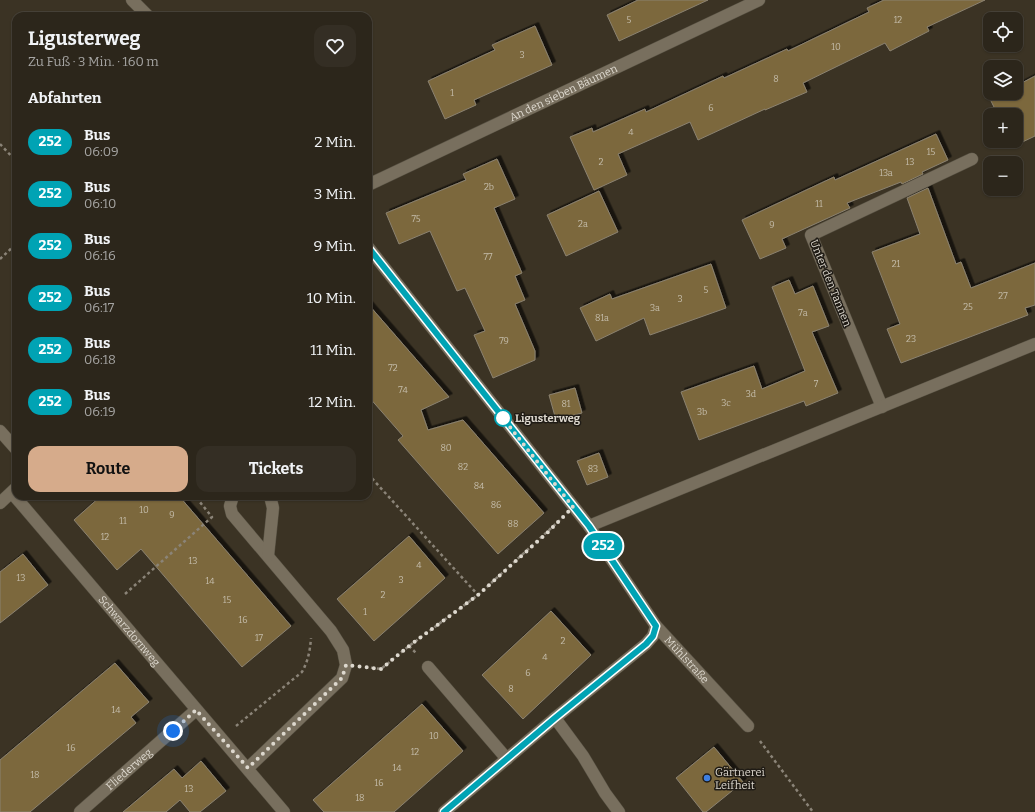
<!DOCTYPE html>
<html lang="de">
<head>
<meta charset="utf-8">
<style>
	body { margin:0; font-family:Bitter,serif; background:#342e24; color:#f1f3f6; height:100vh; display:flex; flex-direction:column; font-size:15px; white-space:nowrap }
	* { box-sizing:border-box; margin:0 }
	p { font-size:13px; color:#a6a5a3 }
	.icon { flex:none; width:22px; height:22px; fill:none; stroke:currentColor; stroke-width:2; stroke-linecap:round; stroke-linejoin:round }
	.map { position:relative; flex:1; overflow:hidden }
	.details { position:absolute; left:12px; top:12px; width:360px; height:488px; display:flex; flex-direction:column; background:#2c261b; border-radius:12px; box-shadow:0 1px 3px #0004,0 0 0 1px #48433a }
	.details>* { flex:none }
	.badge { padding:0 8px; border-radius:13px; font-size:14px; line-height:26px }
	.controls { position:absolute; left:983px; top:12px; display:grid; gap:8px }
	.controls a { display:grid; place-items:center; width:40px; height:40px; border-radius:8px; background:#2c261b; box-shadow:0 1px 3px #0004,0 0 0 1px #48433a; font-size:20px }
	.you { position:absolute; width:20px; height:20px; margin:-10px; border:3px solid #fff; border-radius:50%; background:#1a73e8; box-shadow:0 0 0 6px #1a73e833 }
	.map>.badge { position:absolute; translate:-50% -50%; box-shadow:0 0 0 2px #fff }
	h2 { padding:0 16px; font-size:15px; line-height:36px }
	.round { display:grid; place-items:center; flex:none; width:42px; height:42px; border-radius:12px; background:#342e24 }
	.head { display:flex; align-items:center; justify-content:space-between; height:68px; padding:0 16px }
	h1 { font-size:19px; font-weight:700; line-height:30px }
	.cta { display:flex; gap:8px; margin-top:auto; padding:8px 16px }
	.cta a { flex:1; height:46px; border-radius:12px; background:#d6ab8b; color:#111; font-size:16px; font-weight:700; line-height:46px; text-align:center }
	.cta a+a { background:#342e24; color:#f1f3f6 }
	ul { padding:0; list-style:none }
	li { display:flex; align-items:center; gap:12px; height:52px; padding:0 16px }
	li div { flex:1 }
	li b { display:block; font-size:15px }
	li em { font-style:normal }
	li .badge { min-width:44px; font-weight:700; text-align:center }
	.map>svg:first-child { display:block }
	.building { fill:#7b673e; stroke:#8b8270; filter:url(#shadow) }
	.lines { fill:none; stroke-linecap:round; stroke-linejoin:round }
	.lane-casing { stroke:#565042; stroke-width:13 }
	.street-casing { stroke:#565042; stroke-width:13 }
	.path { stroke:#8b8478; stroke-width:2.5; stroke-dasharray:3 3; stroke-linecap:butt }
	.lane { stroke:#786f5e; stroke-width:12 }
	.street { stroke:#786f5e; stroke-width:12 }
	.line-casing { stroke:#fff; stroke-width:9 }
	.line { stroke:#00a3b4; stroke-width:6 }
	.walk { stroke:#ddd8ce; stroke-width:4; stroke-dasharray:0 7.2 }
	.stop-dot { fill:#fff; stroke:#00a3b4; stroke-width:2 }
	.shop-dot { fill:#3f7fe0; stroke:#1f1b15; stroke-width:1.5 }
	.labels { text-anchor:middle; stroke-width:3; stroke-linejoin:round; paint-order:stroke }
	.number-label { font-size:9px; fill:#c4bcaa }
	.street-label { font-size:11px; fill:#ddd8ce; stroke:#1f1b15 }
	.stop-label { font-size:11px; font-weight:bold; fill:#ddd8ce; stroke:#1f1b15; text-anchor:start }
	.poi-label { font-size:11px; fill:#ddd8ce; stroke:#1f1b15; text-anchor:start }
</style>
</head>
<body>
<div class="map">
<svg width="1035" height="812" viewBox="0 0 1035 812">
	<defs>
		<filter id="shadow"><feDropShadow dx="3.5" dy="-3.5" stdDeviation="0" flood-color="#0009"/></filter>
	</defs>
	<rect width="100%" height="100%" fill="#3b3324"/>
	<!-- building -->
	<g class="building">
		<path d="M638,0H708L619,41L607,15Z"/>
		<path d="M884,0H985L927,27L929,31L890,51L885,43L803,83L807,92L765,110V109L698,140L690,122L618,154L627,175L594,190L570,137L592,128L593,132L645,109L646,112L723,76L724,78L787,49L788,51L869,12L867,8Z"/>
		<path d="M535,26L552,65L474,100L476,105L445,119L428,81L495,50L492,45Z"/>
		<path d="M1035,76V136L1014,146L1012,141H1016V115H998L990,99L1002,93H1016V86Z"/>
		<path d="M936,134L948,160L922,172L923,174L902,184L901,182L847,203L850,208L782,239L786,248L760,259L742,220L834,177L835,180Z"/>
		<path d="M497,159L515,199L494,208L522,273L515,276L525,300L515,304L535,351V360L493,378L474,335L485,331L465,288L457,291L430,231L399,244L386,213L466,180L463,174Z"/>
		<path d="M928,188L956,264L961,262L971,288L1035,263V305L1025,308L1028,315L901,363L887,329L900,324L872,252L920,234L907,198Z"/>
		<path d="M599,191L618,232L566,256L547,215Z"/>
		<path d="M711,264L726,308L650,335L644,318L596,341L580,308L610,294L612,299Z"/>
		<path d="M789,280L795,294L813,286L829,326L812,332L838,393L806,406L804,401L699,440L681,392L754,366L762,389L805,371L772,287Z"/>
		<path d="M368,304L449,397L421,410L428,430L463,420L544,513L498,554L398,440L403,436L368,396Z"/>
		<path d="M575,388L582,413L556,420L549,395Z"/>
		<path d="M599,453L608,477L587,485L577,461Z"/>
		<path d="M101,496H179L291,626L242,667L141,549L117,570L74,520Z"/>
		<path d="M409,536L445,578L374,641L337,599Z"/>
		<path d="M23,554L48,585L0,623V572Z"/>
		<path d="M551,611L591,655L523,719L482,675Z"/>
		<path d="M115,663L149,702L131,717L136,723L30,812H0V760Z"/>
		<path d="M422,704L463,751L394,812H324L313,800Z"/>
		<path d="M714,747L743,782L706,812H703L676,778Z"/>
		<path d="M201,761L226,791L200,812H190L180,800L166,812H123L174,769L182,778Z"/>
	</g>
	<g class="lines">
		<!-- lane casing -->
		<g class="lane-casing">
			<g id="lane">
				<path d="M882,407L811,235L972,159"/>
				<path d="M555,718L583,756L605,793L619,812"/>
			</g>
		</g>
		<!-- street casing -->
		<g class="street-casing">
			<g id="street">
				<path d="M132,0L148,16"/>
				<path id="s1" d="M368,185L759,0"/>
				<path id="s2" d="M368,247L589,526L656,626L748,726"/>
				<path d="M0,431L16,449"/>
				<path id="s3" d="M12,493L284,812"/>
				<path d="M233,496L230,506L232,514L331,631L343,650L346,665L342,678L248,768"/>
				<path d="M0,503L16,488"/>
				<path d="M589,526L1035,344"/>
				<path d="M268,556L273,508L270,496"/>
				<path d="M428,667L507,759"/>
				<path id="s4" d="M80,812L196,710"/>
				<path d="M444,812L555,718L646,644L653,636L656,626"/>
			</g>
		</g>
		<!-- path -->
		<g class="path">
			<path d="M0,144L16,161"/>
			<path d="M0,259L16,244"/>
			<path d="M368,474L478,595"/>
			<path d="M125,594L212,517L195,496"/>
			<path d="M409,646L416,653"/>
			<path d="M365,667L381,669L409,646L478,595L560,520"/>
			<path d="M236,726L302,672C308,661 310,651 311,638"/>
			<path d="M760,741L813,812"/>
		</g>
		<!-- lane -->
		<use href="#lane" class="lane"/>
		<!-- street -->
		<use href="#street" class="street"/>
	</g>
	<g class="lines">
		<!-- line casing -->
		<g class="line-casing">
			<path id="line" d="M368,247L589,526L656,626L653,636L646,644L555,718L444,812"/>
		</g>
		<!-- line -->
		<use href="#line" class="line"/>
		<!-- walk -->
		<path class="walk" d="M173,731L196,710L248,768L342,678L346,665L381,669L409,646L478,595L548,532L573,507L502,417L503,418"/>
	</g>
	<!-- markers -->
	<circle class="stop-dot" cx="503" cy="418" r="8"/>
	<circle class="shop-dot" cx="707" cy="778" r="4"/>
	<g class="labels">
		<!-- number labels -->
		<g class="number-label">
			<text x="629" y="23">5</text>
			<text x="898" y="23">12</text>
			<text x="836" y="50">10</text>
			<text x="522" y="58">3</text>
			<text x="776" y="82">8</text>
			<text x="452" y="96">1</text>
			<text x="711" y="111">6</text>
			<text x="631" y="135">4</text>
			<text x="931" y="155">15</text>
			<text x="601" y="165">2</text>
			<text x="910" y="165">13</text>
			<text x="886" y="176">13a</text>
			<text x="489" y="190">2b</text>
			<text x="819" y="207">11</text>
			<text x="416" y="222">75</text>
			<text x="583" y="227">2a</text>
			<text x="772" y="228">9</text>
			<text x="488" y="260">77</text>
			<text x="896" y="267">21</text>
			<text x="706" y="293">5</text>
			<text x="1003" y="299">27</text>
			<text x="680" y="302">3</text>
			<text x="968" y="310">25</text>
			<text x="655" y="311">3a</text>
			<text x="803" y="316">7a</text>
			<text x="602" y="321">81a</text>
			<text x="911" y="342">23</text>
			<text x="504" y="344">79</text>
			<text x="393" y="371">72</text>
			<text x="816" y="387">7</text>
			<text x="403" y="393">74</text>
			<text x="751" y="397">3d</text>
			<text x="726" y="406">3c</text>
			<text x="566" y="407">81</text>
			<text x="702" y="415">3b</text>
			<text x="446" y="451">80</text>
			<text x="463" y="470">82</text>
			<text x="593" y="472">83</text>
			<text x="479" y="489">84</text>
			<text x="496" y="508">86</text>
			<text x="144" y="513">10</text>
			<text x="172" y="518">9</text>
			<text x="123" y="524">11</text>
			<text x="513" y="527">88</text>
			<text x="105" y="540">12</text>
			<text x="193" y="564">13</text>
			<text x="419" y="568">4</text>
			<text x="21" y="581">13</text>
			<text x="401" y="583">3</text>
			<text x="210" y="584">14</text>
			<text x="383" y="598">2</text>
			<text x="227" y="603">15</text>
			<text x="365" y="615">1</text>
			<text x="243" y="623">16</text>
			<text x="259" y="641">17</text>
			<text x="563" y="644">2</text>
			<text x="545" y="660">4</text>
			<text x="528" y="676">6</text>
			<text x="511" y="692">8</text>
			<text x="116" y="713">14</text>
			<text x="434" y="739">10</text>
			<text x="71" y="751">16</text>
			<text x="415" y="755">12</text>
			<text x="397" y="771">14</text>
			<text x="35" y="778">18</text>
			<text x="379" y="786">16</text>
			<text x="189" y="792">13</text>
			<text x="360" y="801">18</text>
		</g>
		<!-- street labels -->
		<g class="street-label">
			<text dy="4" stroke="none"><textPath href="#s1" startOffset="216">An den sieben Bäumen</textPath></text>
			<text transform="translate(831 283) rotate(68)" y="4">Unter den Tannen</text>
			<text dy="4" stroke="none"><textPath href="#s3" startOffset="181">Schwarzdornweg</textPath></text>
			<text dy="4" stroke="none"><textPath href="#s2" startOffset="522">Mühlstraße</textPath></text>
			<text dy="4" stroke="none"><textPath href="#s4" startOffset="65">Fliederweg</textPath></text>
		</g>
		<!-- stop labels -->
		<g class="stop-label">
			<text x="515" y="422">Ligusterweg</text>
		</g>
		<!-- poi labels -->
		<g class="poi-label">
			<text x="715" y="776">Gärtnerei<tspan x="715" dy="13">Leifheit</tspan></text>
		</g>
	</g>
</svg>
<div class="controls">
<a><svg class="icon" aria-label="locate" viewBox="0 0 24 24"><circle cx="12" cy="12" r="6"/><path d="M12 2v4M12 18v4M2 12h4M18 12h4"/></svg></a>
<a><svg class="icon" aria-label="layers" viewBox="0 0 24 24"><path d="M12 4l9 5-9 5-9-5zM3 14l9 5 9-5"/></svg></a>
<a>+</a>
<a>−</a>
</div>
<div class="you" style="left:173px;top:731px"></div>
<b class="badge" style="left:603px;top:546px;background:#00a3b4;color:#fff">252</b>
<section class="details">
<div class="head"><div><h1>Ligusterweg</h1><p>Zu Fuß · 3 Min. · 160 m</p></div><a class="round"><svg class="icon" aria-label="heart" viewBox="0 0 24 24"><path d="M12 20l-8-8c-3-5 5-10 8-4 3-6 11-1 8 4z"/></svg></a></div>
<h2>Abfahrten</h2>
<ul>
<li><span class="badge" style="background:#00a3b4;color:#fff">252</span><div><b>Bus</b><p>06:09</p></div><em>2 Min.</em></li>
<li><span class="badge" style="background:#00a3b4;color:#fff">252</span><div><b>Bus</b><p>06:10</p></div><em>3 Min.</em></li>
<li><span class="badge" style="background:#00a3b4;color:#fff">252</span><div><b>Bus</b><p>06:16</p></div><em>9 Min.</em></li>
<li><span class="badge" style="background:#00a3b4;color:#fff">252</span><div><b>Bus</b><p>06:17</p></div><em>10 Min.</em></li>
<li><span class="badge" style="background:#00a3b4;color:#fff">252</span><div><b>Bus</b><p>06:18</p></div><em>11 Min.</em></li>
<li><span class="badge" style="background:#00a3b4;color:#fff">252</span><div><b>Bus</b><p>06:19</p></div><em>12 Min.</em></li>
</ul>
<div class="cta"><a>Route</a><a>Tickets</a></div>
</section>
</div>
</body>
</html>
